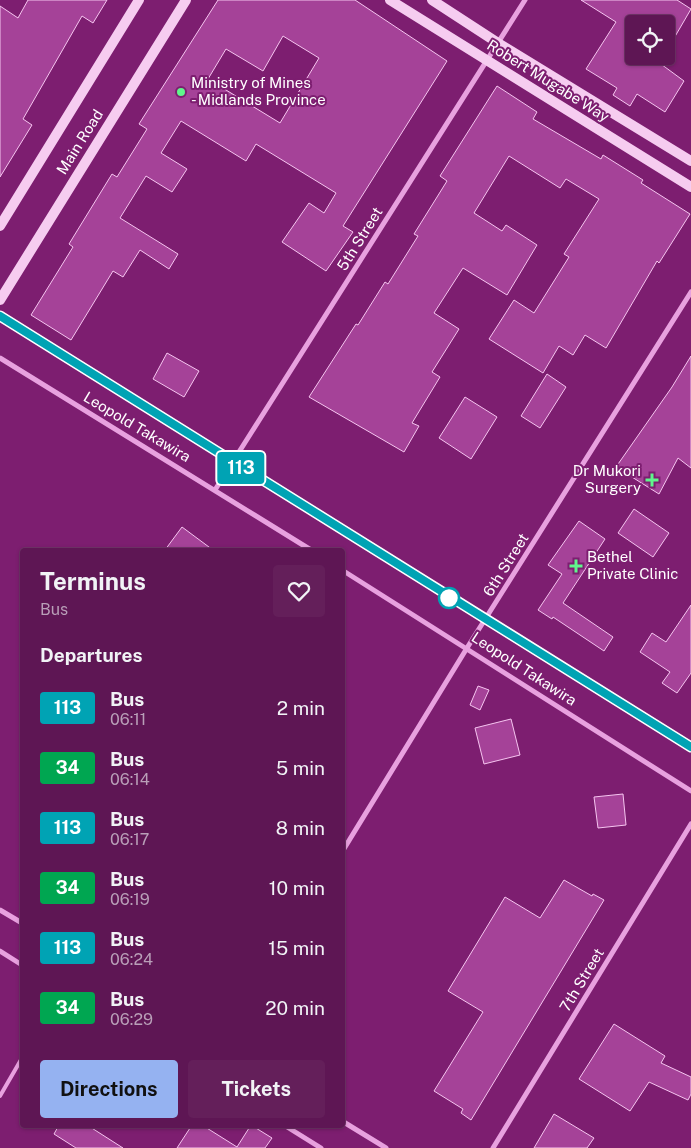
<!DOCTYPE html>
<html lang="en">
<head>
<meta charset="utf-8">
<style>
	body { margin:0; font-family:"Public Sans",sans-serif; background:#641f5a; color:#f1f3f6; height:100vh; display:flex; flex-direction:column; font-size:19px; white-space:nowrap }
	* { box-sizing:border-box; margin:0 }
	p { font-size:16px; color:#b99fb8 }
	.icon { flex:none; width:28px; height:28px; fill:none; stroke:currentColor; stroke-width:2; stroke-linecap:round; stroke-linejoin:round }
	.map { position:relative; flex:1; overflow:hidden }
	.drawer { position:absolute; left:20px; top:548px; width:325px; height:580px; display:flex; flex-direction:column; background:#5e1654; border-radius:5px; box-shadow:0 1px 4px #0004,0 0 0 1px #73356b }
	.drawer>* { flex:none }
	.badge { padding:0 10px; border-radius:4px; font-size:18px; line-height:32px }
	.buttons { position:absolute; left:625px; top:15px; display:grid; gap:10px }
	.buttons a { display:grid; place-items:center; width:50px; height:50px; border-radius:5px; background:#5e1654; box-shadow:0 1px 4px #0004,0 0 0 1px #73356b; font-size:25px }
	.map>.badge { position:absolute; translate:-50% -50%; box-shadow:0 0 0 2px #fff }
	h2 { padding:0 20px; font-size:19px; line-height:45px }
	.round { display:grid; place-items:center; flex:none; width:52px; height:52px; border-radius:5px; background:#641f5a }
	.summary { display:flex; align-items:center; justify-content:space-between; height:85px; padding:0 20px }
	h1 { font-size:24px; font-weight:700; line-height:38px }
	.action { display:flex; gap:10px; margin-top:auto; padding:10px 20px }
	.action a { flex:1; height:58px; border-radius:5px; background:#95b2f1; color:#111; font-size:20px; font-weight:700; line-height:58px; text-align:center }
	.action a+a { background:#641f5a; color:#f1f3f6 }
	ul { padding:0; list-style:none }
	li { display:flex; align-items:center; gap:15px; height:60px; padding:0 20px }
	li div { flex:1 }
	li b { display:block; font-size:19px }
	li em { font-style:normal }
	li .badge { min-width:55px; font-weight:700; text-align:center }
	.map>svg:first-child { display:block }
	.building { fill:#a54298; stroke:#f6c5f0; fill-rule:evenodd }
	.lines { fill:none; stroke-linecap:round; stroke-linejoin:round }
	.lane { stroke:#e8a1df; stroke-width:4 }
	.street { stroke:#e8a1df; stroke-width:5 }
	.secondary { stroke:#f6ccf0; stroke-width:10 }
	.line-casing { stroke:#fff; stroke-width:11 }
	.line { stroke:#00a3b4; stroke-width:8 }
	.poi-dot { fill:#60f68c; stroke:#7d1e70; stroke-width:2 }
	.stop-dot { fill:#fff; stroke:#00a3b4; stroke-width:2.5 }
	.labels { text-anchor:middle; stroke-width:4; stroke-linejoin:round; paint-order:stroke }
	.street-label { font-size:15px; fill:#fff; stroke:#7d1e70 }
	.poi-label { font-size:15px; fill:#fff; stroke:#7d1e70; text-anchor:start }
</style>
</head>
<body>
<div class="map">
<svg width="691" height="1148" viewBox="0 0 691 1148">
	<rect width="100%" height="100%" fill="#7d1e70"/>
	<!-- building -->
	<g class="building">
		<path d="M28,0H107L93,23L82,16L23,119L32,125L0,177V6L18,18Z"/>
		<path d="M218,0H355L447,61L343,226L353,232L326,271L282,242L309,203L324,213L336,193L256,144L246,161L181,121L161,153L187,169L172,192L146,176L120,218L178,254L169,269L140,250L123,277L113,271L71,340L31,315L73,247L69,244L112,174L117,177L147,129L139,124ZM283,36L319,58L280,123L208,79L226,49L263,71Z"/>
		<path d="M581,0H677L691,9L666,52V24H634V56H650L684,81L665,112L637,94L630,106L613,95L617,88L586,69L616,22Z"/>
		<path d="M497,86L537,112L533,119L601,159L603,155L643,180L641,183L690,214L659,263L657,261L606,348L585,335L573,355L559,346L543,373L489,339L514,300L534,313L569,257L564,254L599,199L566,179L560,188L509,156L474,213L502,231L506,225L537,245L507,295L463,268L434,313L459,329L432,372L440,377L412,423L419,426L404,452L309,397L356,324L358,325L385,282L388,284L418,236L414,234L447,181L440,176Z"/>
		<path d="M167,353L199,371L184,397L153,379Z"/>
		<path d="M691,356V468L678,458L659,494L616,467L672,387Z"/>
		<path d="M547,374L566,387L540,428L521,416Z"/>
		<path d="M465,397L497,417L471,459L439,438Z"/>
		<path d="M634,509L669,533L653,557L618,533Z"/>
		<path d="M579,521L605,539L563,603L613,637L604,651L553,617L552,619L538,610L562,574L548,565Z"/>
		<path d="M182,527L213,550H165Z"/>
		<path d="M691,605V673L677,693L662,683L670,672L640,652L652,633L666,642Z"/>
		<path d="M478,686L489,690L480,710L470,705Z"/>
		<path d="M511,719L520,755L484,764L475,728Z"/>
		<path d="M623,794L626,825L598,828L594,797Z"/>
		<path d="M564,880L592,896L593,894L604,900L471,1120L461,1113L463,1109L434,1091L483,1012L448,991L505,897L540,918Z"/>
		<path d="M614,1024L665,1056L661,1063L691,1077V1094L688,1100L649,1082L630,1111L579,1079Z"/>
		<path d="M554,1114L594,1138L587,1148H534Z"/>
		<path d="M59,1125H87L123,1148H76L54,1134Z"/>
		<path d="M192,1125H202L237,1147L251,1125L272,1138L265,1148H177Z"/>
	</g>
	<g class="lines">
		<!-- lane -->
		<path class="lane" d="M0,1096L22,1058"/>
		<!-- street -->
		<g class="street">
			<path d="M0,316L691,747"/>
			<path d="M0,358L311,550"/>
			<path d="M215,490L525,0"/>
			<path d="M342,570L691,791"/>
			<path d="M342,852L467,648L691,292"/>
			<path d="M0,910L22,923"/>
			<path d="M0,951L22,965"/>
			<path d="M342,1121L386,1148"/>
			<path d="M284,1125L321,1148"/>
			<path d="M493,1148L691,824"/>
		</g>
		<!-- secondary -->
		<g class="secondary">
			<path d="M390,0L691,187"/>
			<path d="M432,0L498,43L691,161"/>
			<path d="M0,226L139,0"/>
			<path d="M0,300L186,0"/>
		</g>
	</g>
	<g class="lines">
		<!-- line casing -->
		<g class="line-casing">
			<path id="line" d="M0,316L691,747"/>
		</g>
		<!-- line -->
		<use href="#line" class="line"/>
	</g>
	<!-- markers -->
	<g class="poi-dot">
		<circle cx="181" cy="92" r="5"/>
		<path d="M649.5 472.5h5v5h5v5h-5v5h-5v-5h-5v-5h5z"/>
		<path d="M573.5 558.5h5v5h5v5h-5v5h-5v-5h-5v-5h5z"/>
	</g>
	<circle class="stop-dot" cx="449" cy="598" r="10"/>
	<g class="labels">
		<!-- street labels -->
		<g class="street-label">
			<text transform="translate(548 81) rotate(32)" y="5">Robert Mugabe Way</text>
			<text transform="translate(80 142) rotate(-58)" y="5">Main Road</text>
			<text transform="translate(360 239) rotate(-58)" y="5">5th Street</text>
			<text transform="translate(137 427) rotate(31)" y="5">Leopold Takawira</text>
			<text transform="translate(506 565) rotate(-58)" y="5">6th Street</text>
			<text transform="translate(524 669) rotate(33)" y="5">Leopold Takawira</text>
			<text transform="translate(582 980) rotate(-59)" y="5">7th Street</text>
		</g>
		<!-- poi labels -->
		<g class="poi-label">
			<text x="191" y="88">Ministry of Mines<tspan x="191" dy="17">- Midlands Province</tspan></text>
			<text x="641" y="476" text-anchor="end">Dr Mukori<tspan x="641" dy="17">Surgery</tspan></text>
			<text x="587" y="562">Bethel<tspan x="587" dy="17">Private Clinic</tspan></text>
		</g>
	</g>
</svg>
<div class="buttons">
<a><svg class="icon" aria-label="locate" viewBox="0 0 24 24"><circle cx="12" cy="12" r="6"/><path d="M12 2v4M12 18v4M2 12h4M18 12h4"/></svg></a>
</div>
<b class="badge" style="left:241px;top:468px;background:#00a3b4;color:#fff">113</b>
<section class="drawer">
<div class="summary"><div><h1>Terminus</h1><p>Bus</p></div><a class="round"><svg class="icon" aria-label="heart" viewBox="0 0 24 24"><path d="M12 20l-8-8c-3-5 5-10 8-4 3-6 11-1 8 4z"/></svg></a></div>
<h2>Departures</h2>
<ul>
<li><span class="badge" style="background:#00a3b4;color:#fff">113</span><div><b>Bus</b><p>06:11</p></div><em>2 min</em></li>
<li><span class="badge" style="background:#00a651;color:#fff">34</span><div><b>Bus</b><p>06:14</p></div><em>5 min</em></li>
<li><span class="badge" style="background:#00a3b4;color:#fff">113</span><div><b>Bus</b><p>06:17</p></div><em>8 min</em></li>
<li><span class="badge" style="background:#00a651;color:#fff">34</span><div><b>Bus</b><p>06:19</p></div><em>10 min</em></li>
<li><span class="badge" style="background:#00a3b4;color:#fff">113</span><div><b>Bus</b><p>06:24</p></div><em>15 min</em></li>
<li><span class="badge" style="background:#00a651;color:#fff">34</span><div><b>Bus</b><p>06:29</p></div><em>20 min</em></li>
</ul>
<div class="action"><a>Directions</a><a>Tickets</a></div>
</section>
</div>
</body>
</html>
